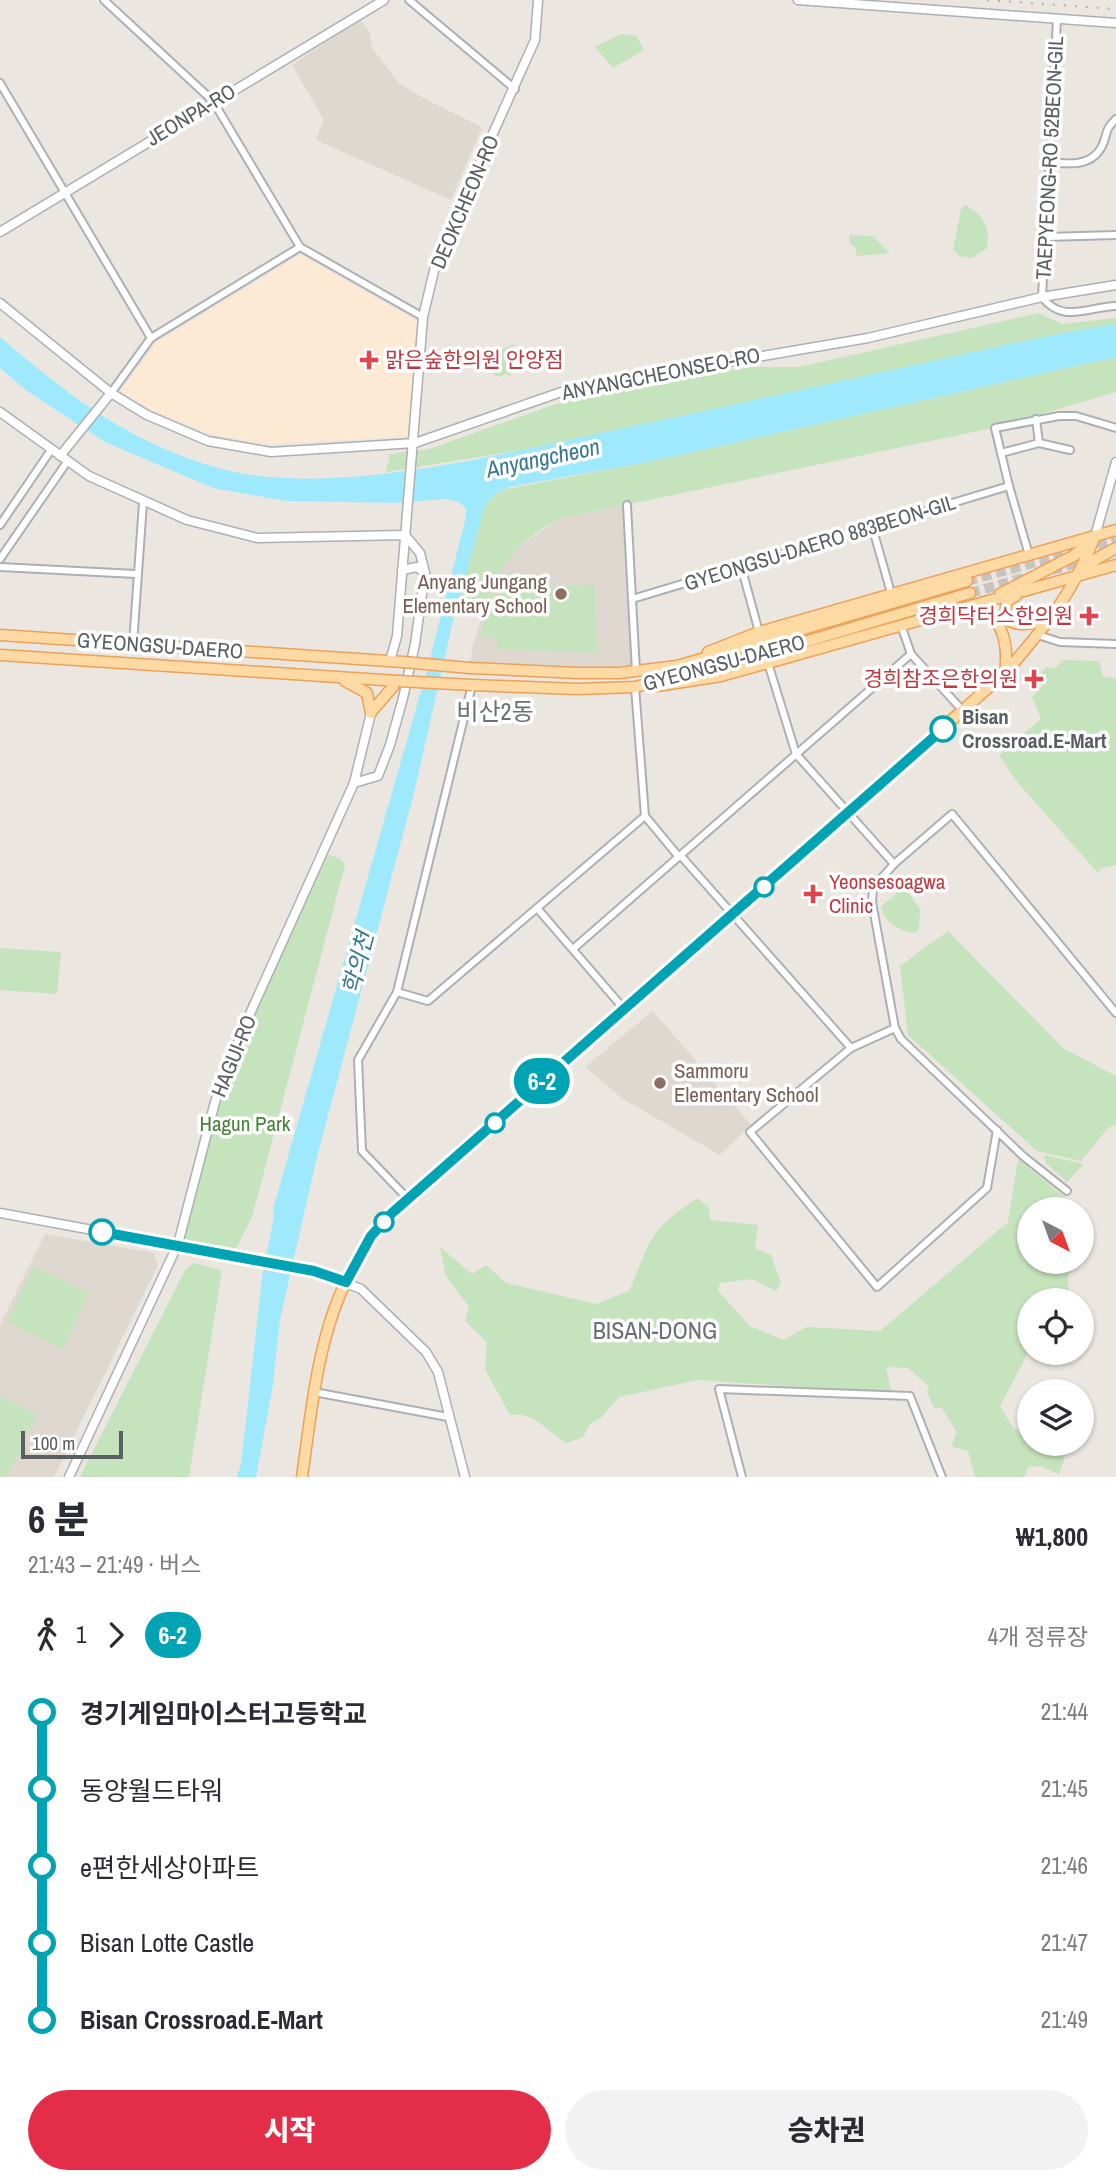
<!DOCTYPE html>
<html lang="ko">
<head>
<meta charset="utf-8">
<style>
	body { margin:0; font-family:"Archivo Narrow","Noto Sans KR",sans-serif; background:#f2f2f3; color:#2b2b33; height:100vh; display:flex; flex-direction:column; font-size:26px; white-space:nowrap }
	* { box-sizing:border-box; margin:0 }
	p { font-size:23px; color:#7c7c81 }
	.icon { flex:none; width:38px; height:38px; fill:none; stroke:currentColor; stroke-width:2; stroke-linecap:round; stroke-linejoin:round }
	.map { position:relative; height:1477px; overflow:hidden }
	.drawer { display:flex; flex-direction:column; background:#fff; flex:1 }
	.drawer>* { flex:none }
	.badge { padding:0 14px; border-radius:23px; font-size:24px; line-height:46px }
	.needle { width:46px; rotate:139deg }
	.tools { position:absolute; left:1017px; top:1197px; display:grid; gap:14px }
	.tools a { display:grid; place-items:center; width:77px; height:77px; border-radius:50%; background:#fff; box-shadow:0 2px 5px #0004; font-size:35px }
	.scale { position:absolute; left:21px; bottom:18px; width:102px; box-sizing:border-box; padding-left:7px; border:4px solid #595e61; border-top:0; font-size:19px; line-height:24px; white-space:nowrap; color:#595e61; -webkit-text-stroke:5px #fff; paint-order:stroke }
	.map>.badge { position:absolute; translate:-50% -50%; box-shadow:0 0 0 4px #fff }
	.legs { display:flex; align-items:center; gap:10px; height:77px; padding:0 28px; font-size:23px }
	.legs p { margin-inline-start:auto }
	.overview { display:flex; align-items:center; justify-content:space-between; height:119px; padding:0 28px }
	h1 { font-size:38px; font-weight:800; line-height:52px }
	.primary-button { display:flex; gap:14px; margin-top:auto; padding:14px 28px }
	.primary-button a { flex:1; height:80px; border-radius:42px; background:#e42e49; color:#fff; font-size:28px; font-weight:800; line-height:80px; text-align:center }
	.primary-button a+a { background:#f2f2f3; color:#2b2b33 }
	ul { padding:0 28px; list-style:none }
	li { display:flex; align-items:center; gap:24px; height:77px; font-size:26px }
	li i { display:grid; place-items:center; width:10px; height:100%; margin:0 9px; background:currentColor }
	li i::after { content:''; width:18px; height:18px; margin:-9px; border:5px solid; border-radius:50%; background:#fff }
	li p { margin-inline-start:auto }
	li:first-child i { background:linear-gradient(#0000 50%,currentColor 0) }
	li:last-child i { background:linear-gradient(currentColor 50%,#0000 0) }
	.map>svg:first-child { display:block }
	.commercial { fill:#fdead4 }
	.education { fill:#ded8d1 }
	.green { fill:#c5e3bc }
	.water { fill:#9fe9fd }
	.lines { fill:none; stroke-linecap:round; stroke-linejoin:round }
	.primary-tunnel { stroke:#c7c4c0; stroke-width:10; stroke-dasharray:10 5; stroke-linecap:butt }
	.minor-casing { stroke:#acb0b3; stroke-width:10 }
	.tertiary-casing { stroke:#acb0b3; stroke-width:11 }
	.primary-casing { stroke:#eda158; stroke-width:13 }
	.minor { stroke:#fff; stroke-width:6 }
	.tertiary { stroke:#fff; stroke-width:8 }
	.primary { stroke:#fddaa4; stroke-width:10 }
	.rail { stroke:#afb0b1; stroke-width:2; stroke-dasharray:2 9; stroke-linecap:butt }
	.primary-bridge-casing { stroke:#eda158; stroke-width:13; stroke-linecap:butt }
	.primary-bridge { stroke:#fddaa4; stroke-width:10 }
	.line-1-casing { stroke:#fff; stroke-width:16 }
	.line-1 { stroke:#00a3b4; stroke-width:10 }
	.health-dot { fill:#e0444e; stroke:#fff; stroke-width:2.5 }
	.education-dot { fill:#8d6e63; stroke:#fff; stroke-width:2.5 }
	.stop-1-dot { fill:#fff; stroke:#00a3b4; stroke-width:3.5 }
	.labels { text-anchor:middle; stroke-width:7; stroke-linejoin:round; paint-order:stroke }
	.street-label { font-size:21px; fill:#595e61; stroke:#fff }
	.health-label { font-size:21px; fill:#be3a42; stroke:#fff; text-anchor:start }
	.education-label { font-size:21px; fill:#785e54; stroke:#fff; text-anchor:end }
	.stop-label { font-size:21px; font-weight:bold; fill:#595e61; stroke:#fff; text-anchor:start }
	.park-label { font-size:21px; fill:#448336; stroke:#fff }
	.water-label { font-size:23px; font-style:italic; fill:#367894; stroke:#fff }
	.quarter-label { font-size:24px; fill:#6a7073; stroke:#fff }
</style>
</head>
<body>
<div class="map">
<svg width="1116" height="1477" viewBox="0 0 1116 1477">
	<rect width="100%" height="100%" fill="#ece6e0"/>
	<!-- commercial -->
	<path class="commercial" d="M300,255L417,321L408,436L271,444L210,434L150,409L121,391L156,343Z"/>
	<!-- education -->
	<g class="education">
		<path d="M360,19L369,31L372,48L399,83L425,99L482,127L451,200L316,140L324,120L292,65Z"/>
		<path d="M627,505L636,671L470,668L472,648L484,610L500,569L514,550L558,519Z"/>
		<path d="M653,1011L751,1125L720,1155L623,1099L585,1067Z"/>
		<path d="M45,1234L154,1253L158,1265L54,1477H0V1325Z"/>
	</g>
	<!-- green -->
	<g class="green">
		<path d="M621,34L636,36L644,50L613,68L595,47Z"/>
		<path d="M965,205C982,213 993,230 986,249L972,258L959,256L953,250L961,209Z"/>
		<path d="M849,235L873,236L890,253L857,256L855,247L849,243Z"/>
		<path d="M1039,313L1062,324L1116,318V324L529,449L386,472L390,454L429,449L556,404L745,367H799Z"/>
		<path d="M514,344L509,359L512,363L521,362L513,366L510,378L506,373L501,377L494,375L491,368L499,360L494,353Z"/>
		<path d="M1116,357V392L1041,414L1036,419L558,519C512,546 503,561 484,610L456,607L480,515L485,505L502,490L653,461Z"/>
		<path d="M594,585L597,653L497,649V638H479L493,592L500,595L502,589Z"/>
		<path d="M1063,660L1099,661L1103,677L1116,678V865L1102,868L1098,873L1018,783L999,755L1041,719L1032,697L1048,680L1041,672L1047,667L1055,668Z"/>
		<path d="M328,855L340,858L345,865L252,1217L236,1249L183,1241L215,1116L247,1028Z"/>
		<path d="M904,887L920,909L919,929L914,933C899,930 884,923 881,907Z"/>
		<path d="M948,931L1063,1048L1116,1076V1124L1108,1128L1081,1161L1037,1151L908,1035L900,966Z"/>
		<path d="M0,948L61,952L57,994L0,990Z"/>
		<path d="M1044,1155L1084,1164L1067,1182L1045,1162Z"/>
		<path d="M1018,1159L1078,1208L1029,1209V1262H1072L1068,1277L1069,1300H1029V1351L1000,1406L1013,1428L1029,1436V1444H1046L1066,1454L1059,1474L1040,1466L1028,1467L1024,1477H975L968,1451L953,1447L952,1443L957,1432L941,1407L935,1409L927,1393L929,1387L908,1368L886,1367L892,1393L698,1380L619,1397L601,1418L590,1424L583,1437L567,1443C547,1432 534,1411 510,1415L485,1369L487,1342L465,1321L469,1307L446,1276L440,1247L472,1274L486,1265L506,1283L596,1304L629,1291C652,1238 647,1231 698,1198L709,1208L710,1220L758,1225L755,1248L771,1255L781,1283L776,1291L752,1279L720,1283L718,1291L750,1326L784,1340L806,1327L880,1331L1008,1222Z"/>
		<path d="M193,1263L222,1270L189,1477H80L185,1270Z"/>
		<path d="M34,1266L89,1293L62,1349L7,1322Z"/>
		<path d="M0,1396L37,1414L7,1477L0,1476Z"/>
	</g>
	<!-- water -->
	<path class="water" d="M1116,324V357L653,461L509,487L497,493L485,505L455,612L414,793L317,1157L280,1319L273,1385L256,1477H237L241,1464L263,1270L274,1217L273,1209L427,670L466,517V508L458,502L446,499L395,503L286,501L213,488L105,442L27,391L0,368V337C70,397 135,447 226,470C329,496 488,457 592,435C699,412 807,389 914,365C981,351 1048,334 1116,324Z"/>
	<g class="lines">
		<!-- primary-tunnel -->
		<g class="primary-tunnel">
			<path d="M1052,570L1088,560"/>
			<path d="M967,581L1116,540"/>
			<path d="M970,593L1027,577"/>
		</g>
		<!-- minor casing -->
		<g class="minor-casing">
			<g id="minor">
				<path d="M104,0L213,101L300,247L423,317"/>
				<path d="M409,0L515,89"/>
				<path d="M1057,19L1042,297C1063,324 1086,307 1116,306"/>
				<path d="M0,83L151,338"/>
				<path d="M1049,162C1068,164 1090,167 1101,148C1108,136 1103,131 1116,119"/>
				<path d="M1045,237L1116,235"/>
				<path d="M111,393L151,338L300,247"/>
				<path d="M1039,443L1070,450"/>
				<path d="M1001,453L1039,443L1036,419"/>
				<path d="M1009,486L995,428L1059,416H1076L1116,428"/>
				<path d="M627,505L632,599"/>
				<path d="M0,525L51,450"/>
				<path d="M872,526L891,593"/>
				<path d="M0,559L67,462"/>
				<path d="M741,566L759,632"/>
				<path d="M0,567L136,574"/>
				<path d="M901,625L911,654"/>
				<path d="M1038,635L1060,642L1116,644"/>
				<path d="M133,644L143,503"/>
				<path d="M768,663L796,754L894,864L873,888L872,902L895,1028L901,1039L1023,1156L1067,1191"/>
				<path d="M636,671L632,599L1009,486L1029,555"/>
				<path d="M635,687L645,816"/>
				<path d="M645,816L679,857"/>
				<path d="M681,856L851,1048L895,1028"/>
				<path d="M894,864L952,814L1116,1013"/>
				<path d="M537,908L624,1009"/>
				<path d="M573,949L911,654L963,711"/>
				<path d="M397,992L428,1001L645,816"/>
				<path d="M851,1048L750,1132L877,1287L987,1188L997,1130"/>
				<path d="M408,1199L362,1151L358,1060L397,992L472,685"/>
				<path d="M314,1392L448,1417"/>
				<path d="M742,1477L719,1389L910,1396L942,1477"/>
			</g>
		</g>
		<!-- tertiary casing -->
		<g class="tertiary-casing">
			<g id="tertiary">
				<path d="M798,0L1116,23"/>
				<path d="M0,232L384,0"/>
				<path d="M0,303L111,393L147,415L208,441L271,452L415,443L570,389L868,338L1042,297L1116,285"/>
				<path d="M0,412L89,476L187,520L257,538L405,535L420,553L425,573L415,644L403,698L390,745L378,776L354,783"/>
				<path d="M60,456L111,393"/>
				<path d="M1095,536L1116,462"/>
				<path d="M402,570L417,567L425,573"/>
				<path d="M390,661L397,636L423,317L437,258L535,40L538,0"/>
				<path d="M0,1213L315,1271L361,1289L426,1352L438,1372L465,1477"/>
				<path d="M69,1477L178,1244L215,1102L244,1027L354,783L371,713"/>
			</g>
		</g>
		<!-- primary casing -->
		<g class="primary-casing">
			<g id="primary">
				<path d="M1083,573L1096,559L1116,548"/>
				<path d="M1000,594L1075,555L1092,539"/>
				<path d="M1016,596L1008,600C996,631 1031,626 1048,618"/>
				<path d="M981,603C1003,624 1009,643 1005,673"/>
				<path d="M0,635L403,662"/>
				<path d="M708,652L759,632L1116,530"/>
				<path d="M0,655L398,681"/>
				<path d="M470,668L578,673H619L677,666L967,581"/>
				<path d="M345,681L367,693L371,713"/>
				<path d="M472,685L577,689L635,687L764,654L970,593"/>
				<path d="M657,686L721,676L768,663L1116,565"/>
				<path d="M371,712L398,681"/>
				<path d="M302,1477C316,1379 321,1290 392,1213L1005,673C1045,627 1073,594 1095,536"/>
			</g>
		</g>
		<!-- minor -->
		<use href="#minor" class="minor"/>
		<!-- tertiary -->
		<use href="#tertiary" class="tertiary"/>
		<!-- primary -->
		<use href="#primary" class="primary"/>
		<!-- rail -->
		<path class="rail" d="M987,0L1116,9"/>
		<!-- primary-bridge casing -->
		<g class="primary-bridge-casing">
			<g id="primary-bridge">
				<path d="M403,662L470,668"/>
				<path d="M398,681L472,685"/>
			</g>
		</g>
		<!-- primary-bridge -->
		<use href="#primary-bridge" class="primary-bridge"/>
	</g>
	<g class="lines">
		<!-- line-1 casing -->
		<g class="line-1-casing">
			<path id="line-1" d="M102,1232L314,1271L346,1282L371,1236L392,1213L943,729"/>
		</g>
		<!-- line-1 -->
		<use href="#line-1" class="line-1"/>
	</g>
	<!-- markers -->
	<g class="health-dot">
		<path d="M365.5 349.5h7v7h7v7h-7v7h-7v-7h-7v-7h7z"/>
		<path d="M1085.5 605.5h7v7h7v7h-7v7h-7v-7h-7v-7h7z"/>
		<path d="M1030.5 668.5h7v7h7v7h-7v7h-7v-7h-7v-7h7z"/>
		<path d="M809.5 883.5h7v7h7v7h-7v7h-7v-7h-7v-7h7z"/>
	</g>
	<g class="education-dot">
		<circle cx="561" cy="594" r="7"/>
		<circle cx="660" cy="1083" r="7"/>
	</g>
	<g class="stop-1-dot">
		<circle cx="943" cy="729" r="12"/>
		<circle cx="764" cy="887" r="9"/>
		<circle cx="495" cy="1123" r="9"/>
		<circle cx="384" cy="1222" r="9"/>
		<circle cx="102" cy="1232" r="12"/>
	</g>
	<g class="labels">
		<!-- street labels -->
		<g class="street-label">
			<text transform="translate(191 115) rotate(-31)" y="7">JEONPA-RO</text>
			<text transform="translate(1050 158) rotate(-87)" y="7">TAEPYEONG-RO 52BEON-GIL</text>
			<text transform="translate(465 202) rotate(-67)" y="7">DEOKCHEON-RO</text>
			<text transform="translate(661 374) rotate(-11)" y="7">ANYANGCHEONSEO-RO</text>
			<text transform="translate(820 543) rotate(-17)" y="7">GYEONGSU-DAERO 883BEON-GIL</text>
			<text transform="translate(160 646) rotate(4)" y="7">GYEONGSU-DAERO</text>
			<text transform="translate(724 663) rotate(-15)" y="7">GYEONGSU-DAERO</text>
			<text transform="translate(234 1056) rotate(-68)" y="7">HAGUI-RO</text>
		</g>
		<!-- health labels -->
		<g class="health-label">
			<text x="385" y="367">맑은숲한의원 안양점</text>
			<text x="1073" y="623" text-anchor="end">경희닥터스한의원</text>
			<text x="1018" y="686" text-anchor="end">경희참조은한의원</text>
			<text x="829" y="889">Yeonsesoagwa<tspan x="829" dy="24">Clinic</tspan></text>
		</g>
		<!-- education labels -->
		<g class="education-label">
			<text x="547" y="589">Anyang Jungang<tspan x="547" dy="24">Elementary School</tspan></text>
			<text x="674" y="1078" text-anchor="start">Sammoru<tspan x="674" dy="24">Elementary School</tspan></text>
		</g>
		<!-- stop labels -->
		<g class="stop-label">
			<text x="962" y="724">Bisan<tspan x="962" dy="24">Crossroad.E-Mart</tspan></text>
		</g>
		<!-- park labels -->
		<g class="park-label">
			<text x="245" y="1131">Hagun Park</text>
		</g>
		<!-- water labels -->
		<g class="water-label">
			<text transform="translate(543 458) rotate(-12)" y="8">Anyangcheon</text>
			<text transform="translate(358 963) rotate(-76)" y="8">학의천</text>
		</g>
		<!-- quarter labels -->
		<g class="quarter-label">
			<text x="495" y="720">비산2동</text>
			<text x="655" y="1339">BISAN-DONG</text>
		</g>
	</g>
</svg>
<div class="tools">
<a><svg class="needle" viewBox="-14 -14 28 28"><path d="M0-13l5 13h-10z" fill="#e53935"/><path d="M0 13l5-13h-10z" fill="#7c7c81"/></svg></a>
<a><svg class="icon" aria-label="locate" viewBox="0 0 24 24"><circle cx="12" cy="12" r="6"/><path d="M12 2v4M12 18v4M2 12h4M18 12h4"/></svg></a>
<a><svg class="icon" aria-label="layers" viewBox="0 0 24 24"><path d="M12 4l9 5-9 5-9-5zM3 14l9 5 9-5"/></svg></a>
</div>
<div class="scale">100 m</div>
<b class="badge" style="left:542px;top:1081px;background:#00a3b4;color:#fff">6-2</b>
</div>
<section class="drawer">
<div class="overview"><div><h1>6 분</h1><p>21:43 – 21:49 · 버스</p></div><b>₩1,800</b></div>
<div class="legs"><svg class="icon" aria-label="walk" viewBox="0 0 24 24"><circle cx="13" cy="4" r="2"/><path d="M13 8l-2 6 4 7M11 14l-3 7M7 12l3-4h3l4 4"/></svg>1<svg class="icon" aria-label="forward" viewBox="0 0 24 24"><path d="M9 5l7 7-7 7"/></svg><b class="badge" style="background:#00a3b4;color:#fff">6-2</b><p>4개 정류장</p></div>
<ul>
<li><i style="color:#00a3b4"></i><b>경기게임마이스터고등학교</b><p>21:44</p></li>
<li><i style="color:#00a3b4"></i><span>동양월드타워</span><p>21:45</p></li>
<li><i style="color:#00a3b4"></i><span>e편한세상아파트</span><p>21:46</p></li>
<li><i style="color:#00a3b4"></i><span>Bisan Lotte Castle</span><p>21:47</p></li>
<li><i style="color:#00a3b4"></i><b>Bisan Crossroad.E-Mart</b><p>21:49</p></li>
</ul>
<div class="primary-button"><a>시작</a><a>승차권</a></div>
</section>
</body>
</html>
